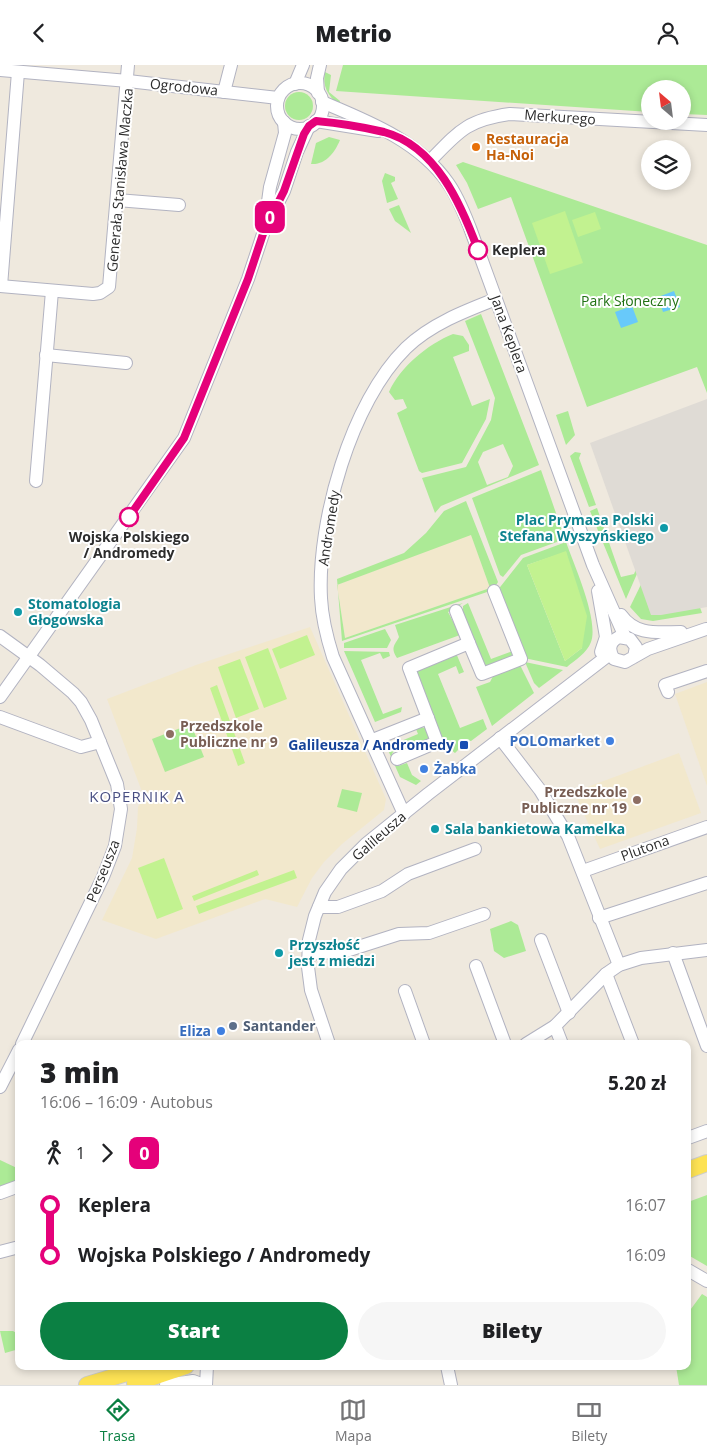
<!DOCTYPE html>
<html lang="pl">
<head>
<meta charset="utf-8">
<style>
	body { margin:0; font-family:"Open Sans",sans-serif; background:#f6f6f6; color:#202124; height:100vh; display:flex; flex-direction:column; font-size:19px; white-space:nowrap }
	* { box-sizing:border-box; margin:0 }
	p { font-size:16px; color:#757577 }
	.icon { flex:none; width:28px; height:28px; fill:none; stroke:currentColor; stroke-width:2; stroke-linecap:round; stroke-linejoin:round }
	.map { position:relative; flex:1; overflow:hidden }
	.details { position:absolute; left:15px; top:975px; width:676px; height:330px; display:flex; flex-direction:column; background:#fff; border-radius:10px; box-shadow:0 2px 8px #0003 }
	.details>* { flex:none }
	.badge { padding:0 10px; border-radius:8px; font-size:18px; line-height:32px }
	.needle { width:32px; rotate:332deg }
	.tools { position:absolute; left:641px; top:15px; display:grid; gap:10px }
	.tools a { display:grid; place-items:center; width:50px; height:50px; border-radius:50%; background:#fff; box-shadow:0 2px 8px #0003; font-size:25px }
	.map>.badge { position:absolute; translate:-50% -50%; box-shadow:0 0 0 2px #fff }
	.legs { display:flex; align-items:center; gap:8px; height:55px; padding:0 25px; font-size:16px }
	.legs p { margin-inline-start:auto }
	.headline { display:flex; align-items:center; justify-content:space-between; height:85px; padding:0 25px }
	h1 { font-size:28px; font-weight:800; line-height:38px }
	.cta { display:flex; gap:10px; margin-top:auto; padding:10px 25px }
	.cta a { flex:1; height:58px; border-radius:30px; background:#0b8043; color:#fff; font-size:20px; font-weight:800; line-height:58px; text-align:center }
	.cta a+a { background:#f6f6f6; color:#202124 }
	ul { padding:0 25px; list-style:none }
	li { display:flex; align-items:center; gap:18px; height:50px; font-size:19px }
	li i { display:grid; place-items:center; width:8px; height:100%; margin:0 6px; background:currentColor }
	li i::after { content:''; width:12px; height:12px; margin:-6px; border:4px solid; border-radius:50%; background:#fff }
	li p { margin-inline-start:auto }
	li:first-child i { background:linear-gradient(#0000 50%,currentColor 0) }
	li:last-child i { background:linear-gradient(currentColor 50%,#0000 0) }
	header { display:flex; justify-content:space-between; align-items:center; height:65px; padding:0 25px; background:#fff; font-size:22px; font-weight:800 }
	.tab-bar { display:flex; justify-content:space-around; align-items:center; height:70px; border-top:1px solid #e0e0e0; background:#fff; font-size:14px; color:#757577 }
	.tab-bar a { display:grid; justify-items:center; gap:2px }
	.tab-bar .on { color:#0b8043 }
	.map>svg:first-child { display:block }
	.education { fill:#f2e8cc }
	.green { fill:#acea96; fill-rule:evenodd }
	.pitch { fill:#c2f290 }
	.plaza { fill:#dfdbd5 }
	.water { fill:#68c9fa }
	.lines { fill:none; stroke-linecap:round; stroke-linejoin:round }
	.minor-casing { stroke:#b2b3c1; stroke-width:14 }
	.major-casing { stroke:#ccc; stroke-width:18 }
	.minor { stroke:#fff; stroke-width:12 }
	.major { stroke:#fde254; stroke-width:16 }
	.line-1-casing { stroke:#fff; stroke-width:11 }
	.line-1 { stroke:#e5017a; stroke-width:8 }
	.food-dot { fill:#e8710a; stroke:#fff; stroke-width:2 }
	.stop-1-dot { fill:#fff; stroke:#e5017a; stroke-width:2.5 }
	.culture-dot { fill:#0f9aa8; stroke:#fff; stroke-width:2 }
	.education-dot { fill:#8d6e63; stroke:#fff; stroke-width:2 }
	.shop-dot { fill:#3f7fe0; stroke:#fff; stroke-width:2 }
	.transit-dot { fill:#1a4fb4; stroke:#fff; stroke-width:2 }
	.service-dot { fill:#5c6f8a; stroke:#fff; stroke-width:2 }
	.labels { text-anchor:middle; stroke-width:4; stroke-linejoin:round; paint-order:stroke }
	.street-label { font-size:14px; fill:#2c2c2c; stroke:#fff }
	.food-label { font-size:14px; font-weight:bold; fill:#c56008; stroke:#fff; text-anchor:start }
	.stop-label { font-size:14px; font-weight:bold; fill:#2c2c2c; stroke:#fff; text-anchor:start }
	.park-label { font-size:14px; fill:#217214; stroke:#fff }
	.culture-label { font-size:14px; font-weight:bold; fill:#0d838f; stroke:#fff; text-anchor:start }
	.education-label { font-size:14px; font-weight:bold; fill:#785e54; stroke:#fff; text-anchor:start }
	.shop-label { font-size:14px; font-weight:bold; fill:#366cbe; stroke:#fff; text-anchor:end }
	.transit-label { font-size:14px; font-weight:bold; fill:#164399; stroke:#fff; text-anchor:end }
	.service-label { font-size:14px; font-weight:bold; fill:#4e5e75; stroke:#fff; text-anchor:start }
	.neighbourhood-label { font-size:15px; letter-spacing:1px; fill:#484e82; stroke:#fff }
</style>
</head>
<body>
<header><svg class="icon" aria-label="back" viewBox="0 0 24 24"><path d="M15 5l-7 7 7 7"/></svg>Metrio<svg class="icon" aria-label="person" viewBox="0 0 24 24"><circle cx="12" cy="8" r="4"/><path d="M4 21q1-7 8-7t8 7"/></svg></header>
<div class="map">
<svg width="707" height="1320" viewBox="0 0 707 1320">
	<rect width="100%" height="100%" fill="#efe9de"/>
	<!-- education -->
	<g class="education">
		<path d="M471,469L490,523L345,573L337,520Z"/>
		<path d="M310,562L386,734L384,745L342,779L324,797L312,813L297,842L265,834L156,874L102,855L132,793L137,763L138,742L144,732L107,634L196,600Z"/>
		<path d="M707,617V721L675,629Z"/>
		<path d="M679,688L701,748L600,784L574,727Z"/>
	</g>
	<!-- green -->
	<g class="green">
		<path d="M343,0H707V50L683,49L682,24H650V47L336,26Z"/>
		<path d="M325,7L331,10L329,27L340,36L339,40C328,31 322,21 325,7Z"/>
		<circle cx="299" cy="41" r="14"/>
		<path d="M329,72L340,75C335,87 326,100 311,99L316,78Z"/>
		<path d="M463,97L707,180V328L697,302L587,342L511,132L478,144L467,118L456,100Z"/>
		<path d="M385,108L395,112V116L391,118L398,134L387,138L382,116Z"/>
		<path d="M399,140L411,168L395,156L389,144Z"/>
		<path d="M481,249L539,400L441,441L435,448L422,413L466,402L491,355L495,333L465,256ZM503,379L513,401L508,412L487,420L478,397L483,387Z"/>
		<path d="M453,269L463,271L469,280V286L453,292L472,341L490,334L486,354L462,398L422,408L419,406L397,348L407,343L403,334L395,335L389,327C400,302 428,279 453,269Z"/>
		<path d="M568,346L575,370L566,380L556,350Z"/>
		<path d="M575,387L581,388L579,393L596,440L589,442L570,391Z"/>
		<path d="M541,405L565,474L521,490L503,512L500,510L472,433Z"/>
		<path d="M466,436L498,517L493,525L342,576L337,514L404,488L426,468L444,446ZM471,470L490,523L345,573L337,520Z"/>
		<path d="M597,443L621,512L634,509L639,497L643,495L626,534L590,446Z"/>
		<path d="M566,477C574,500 599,555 591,577C587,588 575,595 567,602L524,593L497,526L523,493ZM566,487L582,583L565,596L527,500Z"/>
		<path d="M679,484L702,548L653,556L641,554L630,542L651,499Z"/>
		<path d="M463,538L448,547L460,570L397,593C390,582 395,580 399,572L395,560Z"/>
		<path d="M468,538L491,594L513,586L514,592L487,602L485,600L463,547V541Z"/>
		<path d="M385,564L391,575L387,583H344V578Z"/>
		<path d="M344,586L389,587L390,591L383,594L380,588L361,595L383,649L402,642L401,647L375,657Z"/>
		<path d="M456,588L464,607L459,609L456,601L438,609L460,663L483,654L487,664L471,676L464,675L459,678L458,685L455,688L442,678L417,610V604Z"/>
		<path d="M525,597L563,605L539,623L534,618Z"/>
		<path d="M520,600L534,628L492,661L476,622L490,617L495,607Z"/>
		<path d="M191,659L204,692L165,707L152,674Z"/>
		<path d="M419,662L426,663L429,671L428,675L421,678L419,675L392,688L398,701L407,698L412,710L421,716L416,720L400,712L384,676L386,675L389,681L418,669L416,664Z"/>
		<path d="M342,724L362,728L357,747L337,742Z"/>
		<path d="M511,856L518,860L526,886L504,893L494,886L490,864Z"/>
		<path d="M0,1095L19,1104V1116L0,1123Z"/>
		<path d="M707,1130V1201L688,1190V1137Z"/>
		<path d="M702,1229L707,1232V1320H679L676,1301H688V1248Z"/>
		<path d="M0,1266H13L18,1269L19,1284L5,1288Z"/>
	</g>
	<!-- pitch -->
	<g class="pitch">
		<path d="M565,146L583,198L550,209L532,158Z"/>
		<path d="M595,147L601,164L578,172L572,155Z"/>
		<path d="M566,486L587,551L582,583L565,596L527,500Z"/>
		<path d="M307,570L315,590L280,604L272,584Z"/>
		<path d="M268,583L287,634L264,643L245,592Z"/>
		<path d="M240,594L259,644L236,653L218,602Z"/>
		<path d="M217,620L245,698L238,701L210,623Z"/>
		<path d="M164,793L183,844L157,854L138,803Z"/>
		<path d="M257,805L259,810L194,836L192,831Z"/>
		<path d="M294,805L297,813L199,849L196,841Z"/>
	</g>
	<!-- plaza -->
	<path class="plaza" d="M707,334V542L661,550H651L590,378Z"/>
	<!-- water -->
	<g class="water">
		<path d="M674,226L680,242L663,247L658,232Z"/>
		<path d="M632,241L638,257L621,263L615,247Z"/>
	</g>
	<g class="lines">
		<!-- minor casing -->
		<g class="minor-casing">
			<g id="minor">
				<path d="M0,5L128,16L278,33"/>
				<circle cx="300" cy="41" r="23"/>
				<path d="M295,19L303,0"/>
				<path d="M224,27L231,0"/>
				<path d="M318,28L317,13L320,0"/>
				<path d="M322,37C367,56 419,76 448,118C458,132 464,148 470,163L593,500L625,572"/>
				<path d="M316,56L378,66"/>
				<path d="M430,96C459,66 467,55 510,49L707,60"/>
				<path d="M117,135L179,140"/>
				<path d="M268,157L284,126L297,87L309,61"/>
				<path d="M0,221L93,229L100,228L109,222L128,0"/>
				<path d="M1,221L18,7"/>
				<path d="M46,290L126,298"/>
				<path d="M36,416L52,226"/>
				<path d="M598,526L606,572L601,587"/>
				<path d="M456,546L469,578"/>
				<path d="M621,550C636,571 657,567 681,567"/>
				<path d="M0,571L40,600L73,628L81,637L91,655L117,719L121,744L115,781L103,812L22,979"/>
				<path d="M634,592L636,582L630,574L619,572C609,577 608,585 614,594L625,597L648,584L706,564"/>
				<path d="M668,627L665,620L707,606"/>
				<path d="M0,632L184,373L248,214L264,166L270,122L285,68L284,57"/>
				<path d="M0,652L81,682L100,677"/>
				<path d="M500,673L540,725L568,771L619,900"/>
				<path d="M370,676L428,653"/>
				<path d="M397,694L437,677L409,603L469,578L482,609L521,594L494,526"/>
				<path d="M404,749L333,592C327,573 322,554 321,533C317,457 351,337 406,283C431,259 465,246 496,234"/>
				<path d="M583,806L707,762"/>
				<path d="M319,842H338L382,826L408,809L475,784"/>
				<path d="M599,853L707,818"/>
				<path d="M541,875L569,948"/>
				<path d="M673,888L707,981"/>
				<path d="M309,889L346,886L399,869L429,868L484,849"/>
				<path d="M476,901L505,979"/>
				<path d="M606,909L633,979"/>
				<path d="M405,926L424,979"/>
				<path d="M555,961L562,979"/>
				<path d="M329,979L311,925L308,902L309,875L315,851L325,827L341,804L366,779L428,729L610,589"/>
				<path d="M526,979L555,961L606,909L619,900L641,893L707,885"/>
				<path d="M0,1022L19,985"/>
				<path d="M688,1073L707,1066"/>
				<path d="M0,1128L19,1121"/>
				<path d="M0,1187L19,1182"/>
				<path d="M688,1205L707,1216"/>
				<path d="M447,1301L451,1320"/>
				<path d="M166,1320L193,1316L204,1320"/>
				<path d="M206,1320L207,1301"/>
			</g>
		</g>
		<!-- major casing -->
		<g class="major-casing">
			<g id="major">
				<path d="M688,1105L707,1098"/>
				<path d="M135,1318L186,1301"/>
				<path d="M87,1320L150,1301"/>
			</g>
		</g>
		<!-- minor -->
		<use href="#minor" class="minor"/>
		<!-- major -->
		<use href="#major" class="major"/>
	</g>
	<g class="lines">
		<!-- line-1 casing -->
		<g class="line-1-casing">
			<path id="line-1" d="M129,452L184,373L248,214L264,166L284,126L304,69L309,61L316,56C338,58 363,62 384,67C436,81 461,139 478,185"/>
		</g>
		<!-- line-1 -->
		<use href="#line-1" class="line-1"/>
	</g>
	<!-- markers -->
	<circle class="food-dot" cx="476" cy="82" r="5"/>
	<g class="stop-1-dot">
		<circle cx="478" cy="185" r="9"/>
		<circle cx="129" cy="452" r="9"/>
	</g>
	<g class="culture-dot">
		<circle cx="664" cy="463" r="5"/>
		<circle cx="18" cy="547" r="5"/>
		<circle cx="435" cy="764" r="5"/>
		<circle cx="279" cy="888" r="5"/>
	</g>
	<g class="education-dot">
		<circle cx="170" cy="669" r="5"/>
		<circle cx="637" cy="735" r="5"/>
	</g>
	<g class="shop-dot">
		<circle cx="610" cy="676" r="5"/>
		<circle cx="424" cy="704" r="5"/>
		<circle cx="221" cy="966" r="5"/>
	</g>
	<rect class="transit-dot" x="459" y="675" width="10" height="10" rx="2.5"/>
	<circle class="service-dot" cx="233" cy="961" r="5"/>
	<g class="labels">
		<!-- street labels -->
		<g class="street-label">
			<text transform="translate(184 22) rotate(6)" y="5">Ogrodowa</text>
			<text transform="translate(560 52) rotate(4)" y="5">Merkurego</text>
			<text transform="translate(120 115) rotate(-85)" y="5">Generała Stanisława Maczka</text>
			<text transform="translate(509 269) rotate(70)" y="5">Jana Keplera</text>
			<text transform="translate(329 463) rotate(-81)" y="5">Andromedy</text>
			<text transform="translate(379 771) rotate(-41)" y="5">Galileusza</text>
			<text transform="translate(645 783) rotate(-20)" y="5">Plutona</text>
			<text transform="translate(103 806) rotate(-68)" y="5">Perseusza</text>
		</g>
		<!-- food labels -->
		<g class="food-label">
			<text x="486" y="79">Restauracja<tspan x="486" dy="16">Ha-Noi</tspan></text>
		</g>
		<!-- stop labels -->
		<g class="stop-label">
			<text x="492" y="190">Keplera</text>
			<text x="129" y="477" text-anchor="middle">Wojska Polskiego<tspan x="129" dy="16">/ Andromedy</tspan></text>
		</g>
		<!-- park labels -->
		<g class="park-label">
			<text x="630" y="241">Park Słoneczny</text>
		</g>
		<!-- culture labels -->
		<g class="culture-label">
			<text x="654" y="460" text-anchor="end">Plac Prymasa Polski<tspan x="654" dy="16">Stefana Wyszyńskiego</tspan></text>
			<text x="28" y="544">Stomatologia<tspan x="28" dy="16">Głogowska</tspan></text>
			<text x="445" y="769">Sala bankietowa Kamelka</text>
			<text x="289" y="885">Przyszłość<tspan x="289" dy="16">jest z miedzi</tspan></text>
		</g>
		<!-- education labels -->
		<g class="education-label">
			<text x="180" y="666">Przedszkole<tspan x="180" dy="16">Publiczne nr 9</tspan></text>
			<text x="627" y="732" text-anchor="end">Przedszkole<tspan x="627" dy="16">Publiczne nr 19</tspan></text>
		</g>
		<!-- shop labels -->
		<g class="shop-label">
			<text x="600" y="681">POLOmarket</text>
			<text x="434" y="709" text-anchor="start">Żabka</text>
			<text x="211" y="971">Eliza</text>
		</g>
		<!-- transit labels -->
		<g class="transit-label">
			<text x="454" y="685">Galileusza / Andromedy</text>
		</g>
		<!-- service labels -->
		<g class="service-label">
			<text x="243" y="966">Santander</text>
		</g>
		<!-- neighbourhood labels -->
		<g class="neighbourhood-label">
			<text x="137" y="737">KOPERNIK A</text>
		</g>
	</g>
</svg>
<div class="tools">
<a><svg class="needle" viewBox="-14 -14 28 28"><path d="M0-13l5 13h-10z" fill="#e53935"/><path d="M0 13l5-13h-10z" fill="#757577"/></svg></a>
<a><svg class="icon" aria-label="layers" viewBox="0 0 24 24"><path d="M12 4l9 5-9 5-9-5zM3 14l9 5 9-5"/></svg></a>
</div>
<b class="badge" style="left:270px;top:152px;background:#e5017a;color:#fff">0</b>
<section class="details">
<div class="headline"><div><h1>3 min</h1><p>16:06 – 16:09 · Autobus</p></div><b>5.20 zł</b></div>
<div class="legs"><svg class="icon" aria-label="walk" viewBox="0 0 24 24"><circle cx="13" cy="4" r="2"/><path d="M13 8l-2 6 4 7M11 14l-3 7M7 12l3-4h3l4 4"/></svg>1<svg class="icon" aria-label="forward" viewBox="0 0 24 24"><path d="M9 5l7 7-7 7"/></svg><b class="badge" style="background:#e5017a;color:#fff">0</b></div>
<ul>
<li><i style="color:#e5017a"></i><b>Keplera</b><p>16:07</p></li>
<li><i style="color:#e5017a"></i><b>Wojska Polskiego / Andromedy</b><p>16:09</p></li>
</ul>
<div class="cta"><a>Start</a><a>Bilety</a></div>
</section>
</div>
<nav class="tab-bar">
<a class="on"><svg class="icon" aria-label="directions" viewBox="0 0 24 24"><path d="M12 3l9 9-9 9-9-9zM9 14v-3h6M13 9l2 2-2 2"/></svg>Trasa</a>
<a><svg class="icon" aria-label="map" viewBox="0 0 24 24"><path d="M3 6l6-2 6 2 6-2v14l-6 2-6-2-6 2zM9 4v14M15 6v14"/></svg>Mapa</a>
<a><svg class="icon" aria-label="tickets" viewBox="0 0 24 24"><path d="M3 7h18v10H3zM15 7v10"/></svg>Bilety</a>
</nav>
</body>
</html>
